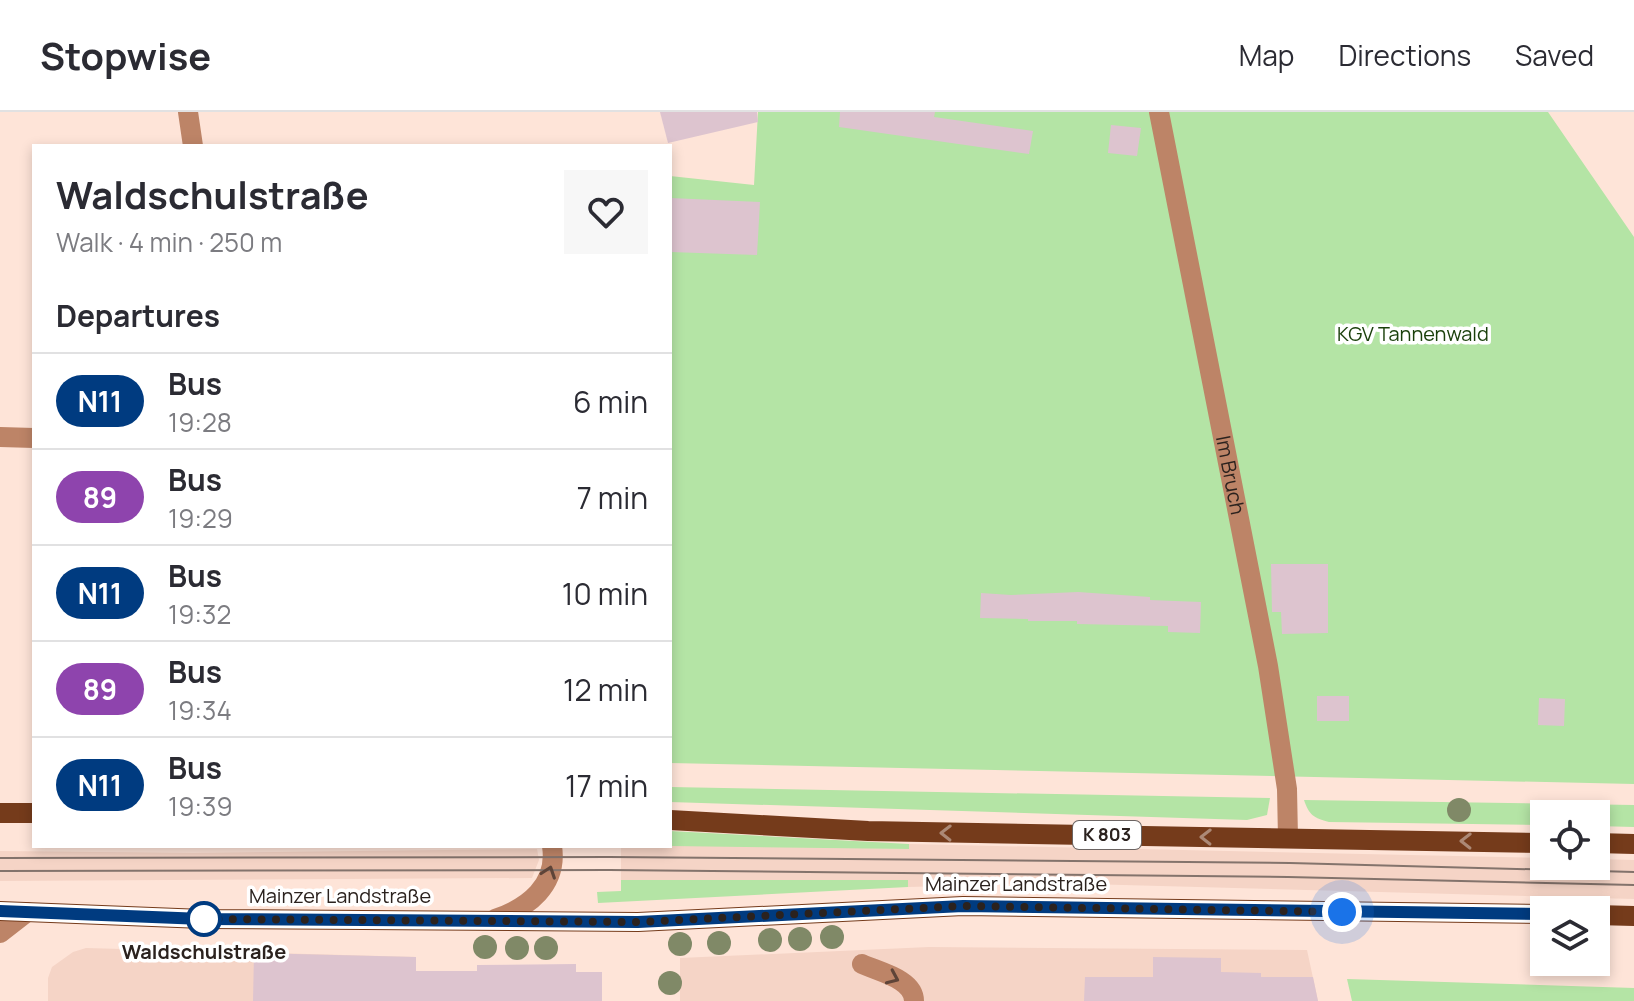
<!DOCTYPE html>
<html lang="en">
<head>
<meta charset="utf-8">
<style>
	body { margin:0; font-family:Manrope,sans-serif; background:#f7f7f7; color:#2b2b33; height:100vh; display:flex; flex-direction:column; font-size:30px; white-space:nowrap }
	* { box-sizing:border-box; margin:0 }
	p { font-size:26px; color:#7c7c81 }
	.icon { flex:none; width:44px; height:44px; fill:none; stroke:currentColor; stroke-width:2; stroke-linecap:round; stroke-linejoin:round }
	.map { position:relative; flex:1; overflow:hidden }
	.side { position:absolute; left:32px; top:32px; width:640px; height:704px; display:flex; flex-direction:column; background:#fff; border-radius:0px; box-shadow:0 4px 12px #0003 }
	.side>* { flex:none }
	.badge { padding:0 16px; border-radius:26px; font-size:28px; line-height:52px }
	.buttons { position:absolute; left:1530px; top:688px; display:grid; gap:16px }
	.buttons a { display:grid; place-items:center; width:80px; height:80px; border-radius:0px; background:#fff; box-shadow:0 4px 12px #0003; font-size:40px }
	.you { position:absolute; width:40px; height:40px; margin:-20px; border:6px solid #fff; border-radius:50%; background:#1a73e8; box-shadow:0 0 0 12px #1a73e833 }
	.map>.badge { position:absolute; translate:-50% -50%; box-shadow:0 0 0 4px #fff }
	h2 { padding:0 24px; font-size:30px; line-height:72px }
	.round { display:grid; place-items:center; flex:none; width:84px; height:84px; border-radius:0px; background:#f7f7f7 }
	.headline { display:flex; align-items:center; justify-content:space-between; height:136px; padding:0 24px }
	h1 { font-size:38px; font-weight:700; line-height:60px }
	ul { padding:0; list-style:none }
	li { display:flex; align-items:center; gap:24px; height:96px; padding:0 24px; border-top:2px solid #e1e1e2 }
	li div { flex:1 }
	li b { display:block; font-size:30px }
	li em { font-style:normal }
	li .badge { min-width:88px; font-weight:700; text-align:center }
	header { display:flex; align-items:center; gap:48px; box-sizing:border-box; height:112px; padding:0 40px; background:#fff; border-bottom:2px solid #e1e1e2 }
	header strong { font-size:38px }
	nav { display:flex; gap:44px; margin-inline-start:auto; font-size:28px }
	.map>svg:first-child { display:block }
	.built { fill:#f5d4c6 }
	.green { fill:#b4e4a5 }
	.building { fill:#ddc4cf }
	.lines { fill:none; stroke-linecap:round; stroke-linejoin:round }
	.minor { stroke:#bd8467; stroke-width:20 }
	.major { stroke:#753b1b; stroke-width:20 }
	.tram { stroke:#83736c; stroke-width:2 }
	.tree { fill:#808967 }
	.oneway { stroke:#ac8976 }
	.oneway2 { stroke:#5e4438 }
	.line-casing { stroke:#fff; stroke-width:18 }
	.line { stroke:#003b80; stroke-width:12 }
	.walk { stroke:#2b221e; stroke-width:8; stroke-dasharray:0 14.4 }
	.stop-dot { fill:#fff; stroke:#003b80; stroke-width:4 }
	.labels { text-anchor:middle; stroke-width:7; stroke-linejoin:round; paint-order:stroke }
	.shield { fill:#fff; stroke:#6b6462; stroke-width:2 }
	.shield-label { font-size:18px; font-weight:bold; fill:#2b221e }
	.park-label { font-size:20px; fill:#193f0a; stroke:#fff }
	.street-label { font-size:20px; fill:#2b221e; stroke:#fff }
	.stop-label { font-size:20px; font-weight:bold; fill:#2b221e; stroke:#fff }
</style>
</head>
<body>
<header>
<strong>Stopwise</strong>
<nav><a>Map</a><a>Directions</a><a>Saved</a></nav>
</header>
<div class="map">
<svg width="1634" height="889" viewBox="0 0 1634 889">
	<rect width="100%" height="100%" fill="#fee4d8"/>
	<!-- built -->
	<g class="built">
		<path d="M909,732L1544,746V754H1596V747L1634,748V787L1049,771L908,775L907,768H621V735L727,733L908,737Z"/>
		<path d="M537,737L539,748L532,766L0,769V739L194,741Z"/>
		<path d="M929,835L1307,838L1318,889H680V846Z"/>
		<path d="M86,836L416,845V889H48V866L52,855L73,840Z"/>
	</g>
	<!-- green -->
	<g class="green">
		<path d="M758,0H1548L1634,125V672L670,651V64L754,73Z"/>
		<path d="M670,675L1270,686L1267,703L1247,708L670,690Z"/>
		<path d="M1304,688L1634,693V715L1596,714V702H1544V713L1329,710C1314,706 1309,703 1304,688Z"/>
		<path d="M670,719L909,732V737L670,734Z"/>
		<path d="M621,768H908V775L598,791L597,780L621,779Z"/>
		<path d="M1347,867L1634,876V889H1352Z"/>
	</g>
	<!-- building -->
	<g class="building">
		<path d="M660,0H757L758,10L668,31Z"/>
		<path d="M840,0H935L934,5L1033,19L1029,42L839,15Z"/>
		<path d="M1111,13L1141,16L1137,44L1108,41Z"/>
		<path d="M670,86L760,90L757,143L670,140Z"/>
		<path d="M1271,452H1328V521L1282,522L1281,500H1272Z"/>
		<path d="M1078,480L1150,485V488L1201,490L1200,521L1168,520V514L1077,512V509H1028V507L980,506L981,481L1011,483Z"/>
		<rect x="1317" y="584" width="32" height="25"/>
		<path d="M1539,586L1565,587L1564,614L1538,613Z"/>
		<path d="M254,841L416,845V859H477V853L576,852V860H602V889H253Z"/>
		<path d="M1153,845L1221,846V860L1261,861V865H1313L1318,889H1084L1085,865H1153Z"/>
	</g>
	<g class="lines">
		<!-- minor -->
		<g class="minor">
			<path d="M188,0L193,34"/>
			<path id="s1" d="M1159,0L1268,554L1287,677L1288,726"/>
			<path d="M0,325L34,326"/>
			<path d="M495,807C528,796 558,773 552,734"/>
			<path d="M0,821L27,800"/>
			<path d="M862,852C879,860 914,867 914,889"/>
		</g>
		<!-- major -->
		<g class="major">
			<path d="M0,701H34"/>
			<path d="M670,708L868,719L1544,731"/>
			<path d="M1596,731L1634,732"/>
			<path d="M0,799L203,807L638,810L963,794L1544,802"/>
			<path d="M1596,803L1634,804"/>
		</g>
		<!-- tram -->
		<g class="tram">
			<path d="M0,746L609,745L1290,751L1634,760"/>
			<path d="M0,759L609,758L1288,765L1634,773"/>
		</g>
	</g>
	<!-- trees -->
	<g class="tree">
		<circle cx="1459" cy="698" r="12"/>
		<circle cx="832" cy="825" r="12"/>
		<circle cx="800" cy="827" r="12"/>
		<circle cx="770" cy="828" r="12"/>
		<circle cx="719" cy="831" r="12"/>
		<circle cx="680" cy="832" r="12"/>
		<circle cx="485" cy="835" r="12"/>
		<circle cx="517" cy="836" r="12"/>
		<circle cx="546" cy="836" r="12"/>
		<circle cx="670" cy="871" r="12"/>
	</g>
	<!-- one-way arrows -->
	<defs><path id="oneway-chevron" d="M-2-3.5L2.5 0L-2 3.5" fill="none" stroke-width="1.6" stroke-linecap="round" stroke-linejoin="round" transform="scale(2)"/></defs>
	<g class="oneway">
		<use href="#oneway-chevron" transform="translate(946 721) rotate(-179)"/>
		<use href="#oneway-chevron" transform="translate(1206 725) rotate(-179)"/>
		<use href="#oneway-chevron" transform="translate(1466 729) rotate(-179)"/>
	</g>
	<g class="oneway2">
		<use href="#oneway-chevron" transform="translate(549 760) rotate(-71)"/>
		<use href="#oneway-chevron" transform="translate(893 866) rotate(24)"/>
	</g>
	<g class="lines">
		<!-- line casing -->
		<g class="line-casing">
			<path id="line" d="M0,799L203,807L638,810L963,794L1544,802"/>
		</g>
		<!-- line -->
		<use href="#line" class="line"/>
		<!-- walk -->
		<path class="walk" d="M204,807L638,810L963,794L1342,800"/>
	</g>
	<!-- markers -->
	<circle class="stop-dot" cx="204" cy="807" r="16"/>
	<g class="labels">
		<!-- shield labels -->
		<rect class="shield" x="1073" y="709" width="68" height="28" rx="6"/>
		<g class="shield-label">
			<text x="1107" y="729">K 803</text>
		</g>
		<!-- park labels -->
		<g class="park-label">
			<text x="1413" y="229">KGV Tannenwald</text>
		</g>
		<!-- street labels -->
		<g class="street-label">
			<text dy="7" stroke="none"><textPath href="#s1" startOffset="370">Im Bruch</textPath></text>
			<text x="1016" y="779">Mainzer Landstraße</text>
			<text x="340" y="791">Mainzer Landstraße</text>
		</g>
		<!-- stop labels -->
		<g class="stop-label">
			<text x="204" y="847">Waldschulstraße</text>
		</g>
	</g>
</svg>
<div class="buttons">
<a><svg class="icon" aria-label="locate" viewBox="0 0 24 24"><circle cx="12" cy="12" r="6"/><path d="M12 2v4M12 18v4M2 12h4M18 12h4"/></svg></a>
<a><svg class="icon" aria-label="layers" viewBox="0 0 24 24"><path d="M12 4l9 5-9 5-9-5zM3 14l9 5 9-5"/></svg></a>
</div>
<div class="you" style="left:1342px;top:800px"></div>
<section class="side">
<div class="headline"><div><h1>Waldschulstraße</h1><p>Walk · 4 min · 250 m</p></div><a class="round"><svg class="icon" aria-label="heart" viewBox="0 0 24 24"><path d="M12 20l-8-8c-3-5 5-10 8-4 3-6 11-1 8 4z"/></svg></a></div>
<h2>Departures</h2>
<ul>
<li><span class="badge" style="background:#003b80;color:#fff">N11</span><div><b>Bus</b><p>19:28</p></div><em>6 min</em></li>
<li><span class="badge" style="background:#8e44ad;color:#fff">89</span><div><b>Bus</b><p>19:29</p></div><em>7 min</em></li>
<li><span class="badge" style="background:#003b80;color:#fff">N11</span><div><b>Bus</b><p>19:32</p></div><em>10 min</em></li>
<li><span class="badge" style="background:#8e44ad;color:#fff">89</span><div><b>Bus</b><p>19:34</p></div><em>12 min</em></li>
<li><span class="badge" style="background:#003b80;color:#fff">N11</span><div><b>Bus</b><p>19:39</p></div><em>17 min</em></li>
</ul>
</section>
</div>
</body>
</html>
